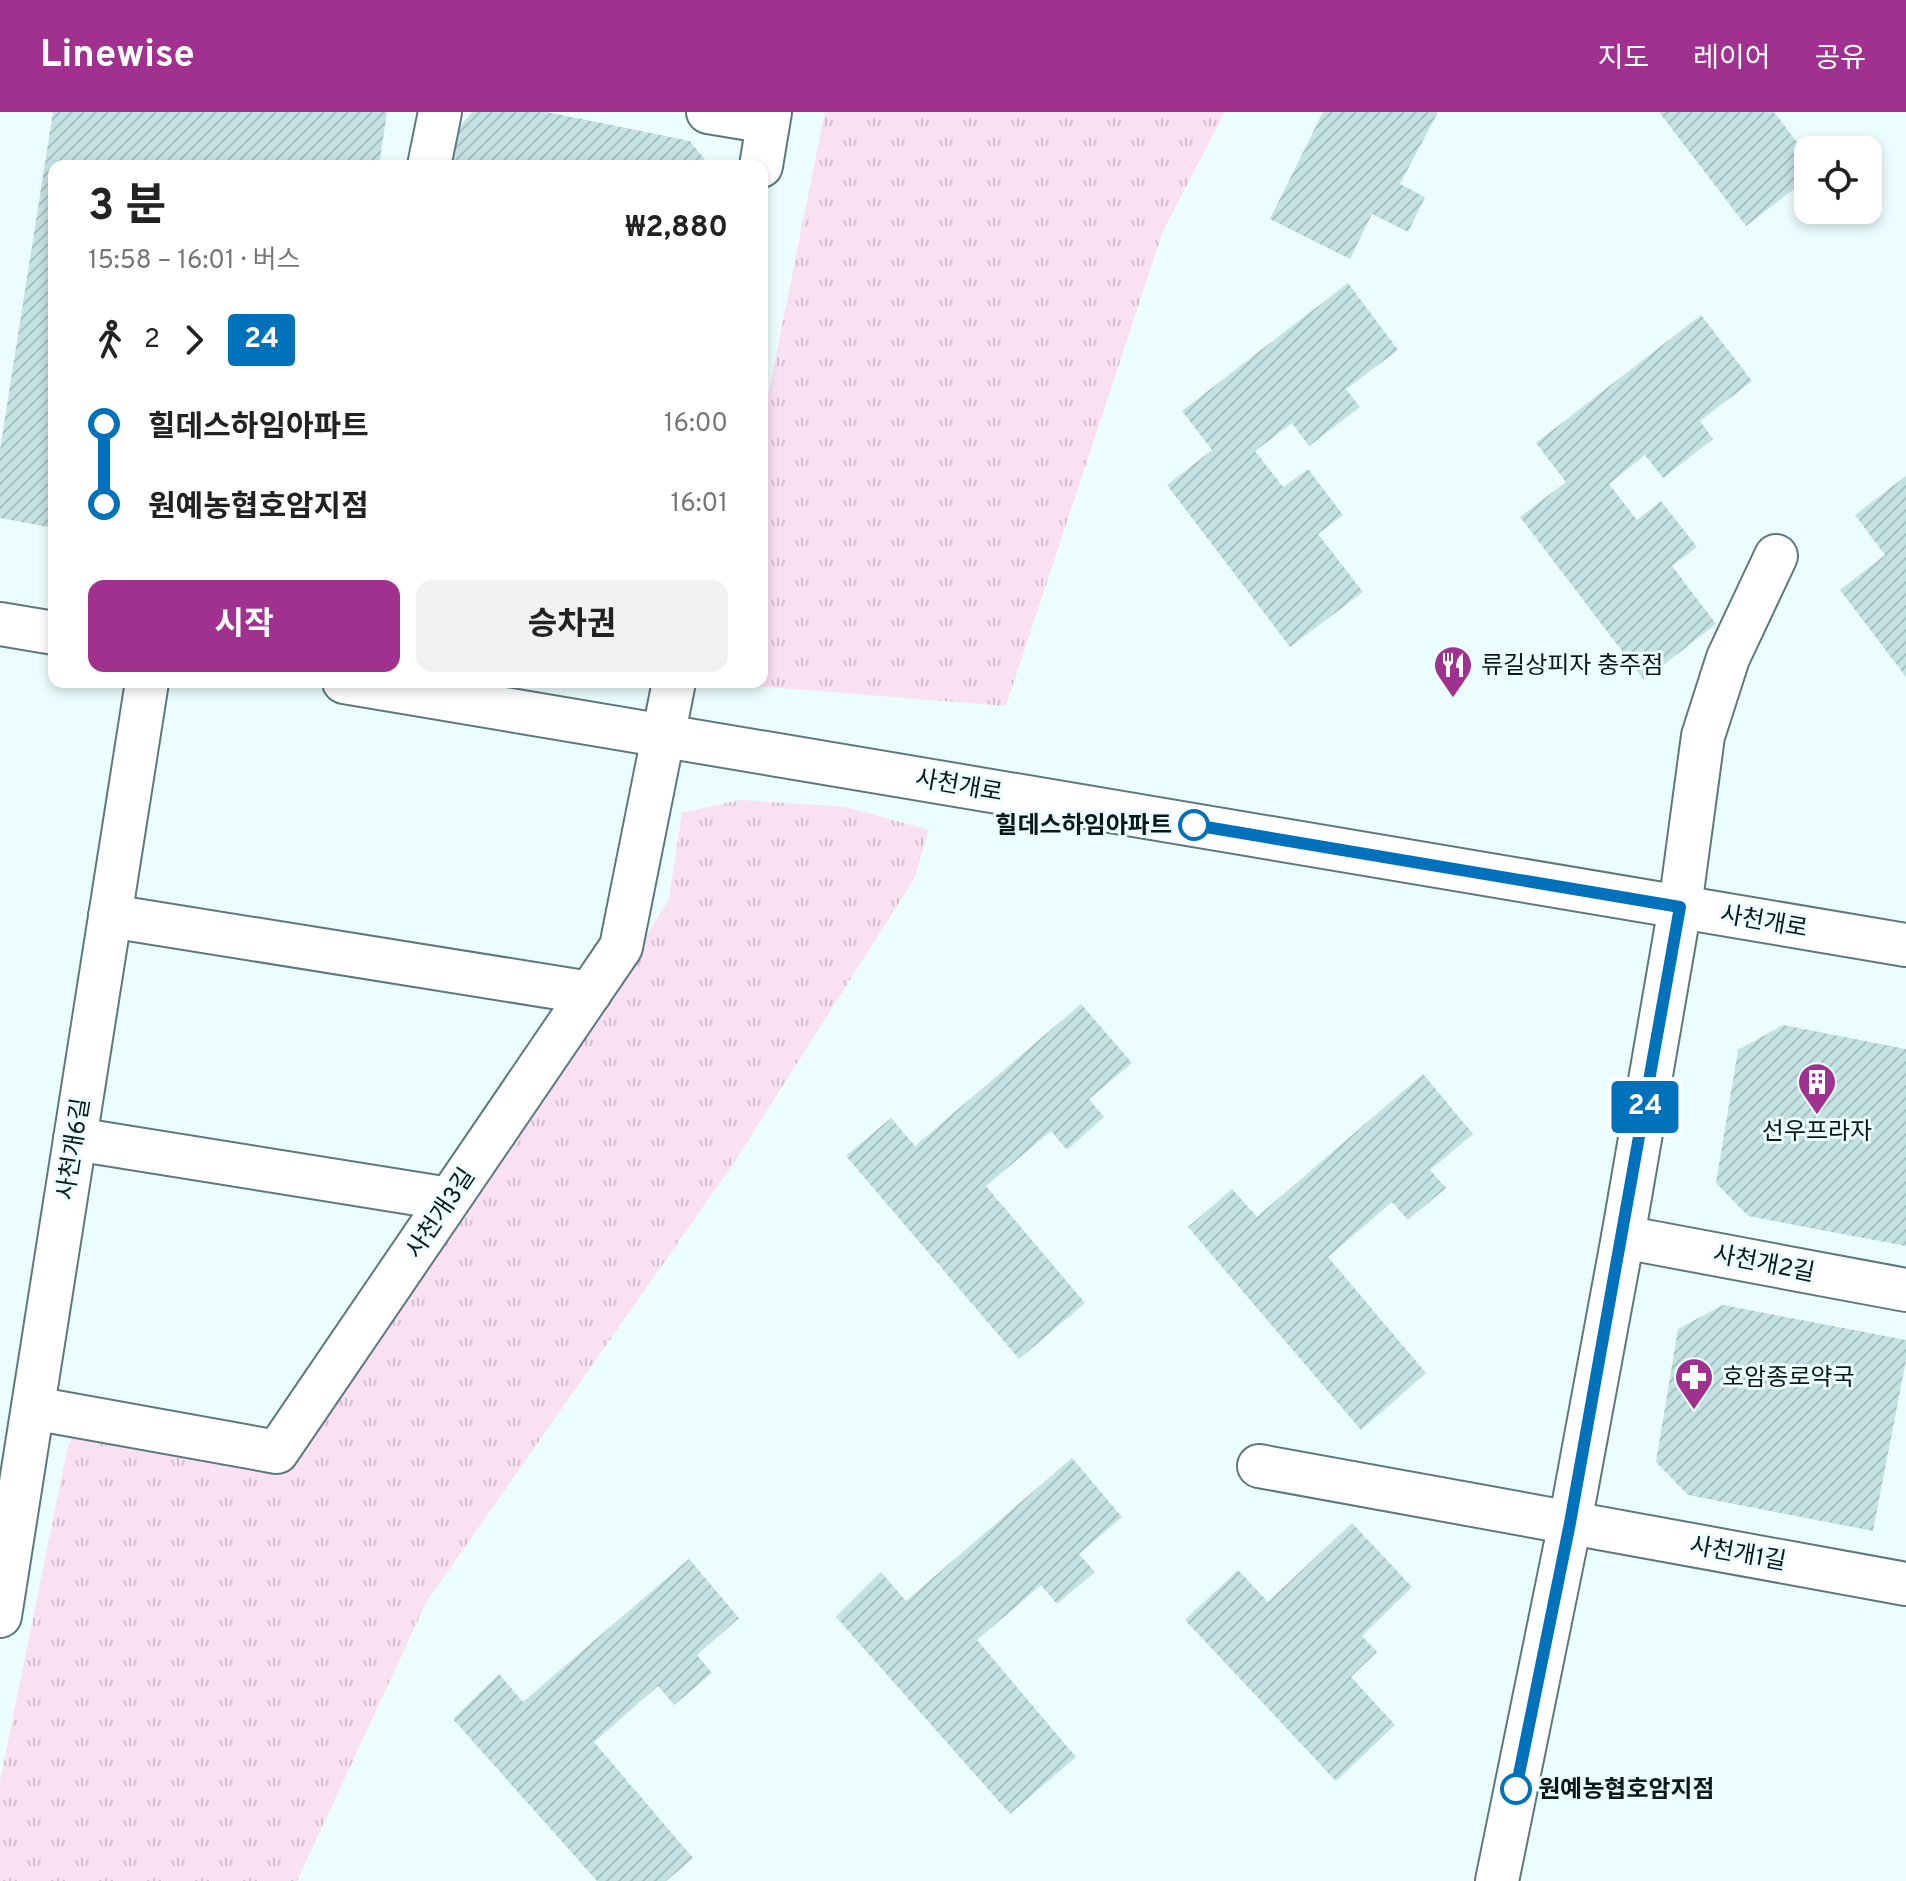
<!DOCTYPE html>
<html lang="ko">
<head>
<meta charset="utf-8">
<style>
	body { margin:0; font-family:Overpass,"Noto Sans KR",sans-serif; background:#f2f2f2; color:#222; height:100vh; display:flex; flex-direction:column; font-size:30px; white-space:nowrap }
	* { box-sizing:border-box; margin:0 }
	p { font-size:26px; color:#767676 }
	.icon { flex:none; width:44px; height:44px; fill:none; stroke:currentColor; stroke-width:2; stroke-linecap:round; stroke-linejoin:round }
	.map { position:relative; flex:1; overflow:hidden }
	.side { position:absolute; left:48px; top:48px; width:720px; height:528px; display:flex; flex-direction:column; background:#fff; border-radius:16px; box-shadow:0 4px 12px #0003 }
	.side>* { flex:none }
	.badge { padding:0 16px; border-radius:6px; font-size:28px; line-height:52px }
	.fabs { position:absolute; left:1794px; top:24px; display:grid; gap:16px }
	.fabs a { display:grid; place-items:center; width:88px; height:88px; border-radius:16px; background:#fff; box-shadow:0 4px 12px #0003; font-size:40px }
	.map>.badge { position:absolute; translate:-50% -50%; box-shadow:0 0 0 4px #fff }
	.legs { display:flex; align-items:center; gap:12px; height:88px; padding:0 40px; font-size:26px }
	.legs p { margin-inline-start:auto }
	.head { display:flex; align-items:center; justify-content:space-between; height:136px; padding:0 40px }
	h1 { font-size:44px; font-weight:700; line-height:60px }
	.cta { display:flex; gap:16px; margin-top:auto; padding:16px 40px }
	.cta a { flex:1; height:92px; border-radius:16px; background:#a1318e; color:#fff; font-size:32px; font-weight:700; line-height:92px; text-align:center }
	.cta a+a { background:#f2f2f2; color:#222 }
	ul { padding:0 40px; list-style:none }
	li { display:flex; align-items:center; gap:28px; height:80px; font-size:30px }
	li i { display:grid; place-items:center; width:12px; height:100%; margin:0 10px; background:currentColor }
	li i::after { content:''; width:20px; height:20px; margin:-10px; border:6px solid; border-radius:50%; background:#fff }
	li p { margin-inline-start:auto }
	li:first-child i { background:linear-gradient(#0000 50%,currentColor 0) }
	li:last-child i { background:linear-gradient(currentColor 50%,#0000 0) }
	header { display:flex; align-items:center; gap:48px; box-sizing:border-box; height:112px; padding:0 40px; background:#a1318e; color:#fff }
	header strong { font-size:38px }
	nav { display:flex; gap:44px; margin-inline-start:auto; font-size:28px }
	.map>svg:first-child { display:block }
	.park { fill:url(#park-tufts) }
	.building { fill:url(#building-hatch) }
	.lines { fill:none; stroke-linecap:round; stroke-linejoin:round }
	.minor-casing { stroke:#5e797b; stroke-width:46 }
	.minor { stroke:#fff; stroke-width:42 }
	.line-1-casing { stroke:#fff; stroke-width:18 }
	.line-1 { stroke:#0072bc; stroke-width:12 }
	.stop-1-dot { fill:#fff; stroke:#0072bc; stroke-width:4 }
	.labels { text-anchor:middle; stroke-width:6; stroke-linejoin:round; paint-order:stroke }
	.poi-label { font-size:24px; fill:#0c1718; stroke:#ebfdfe; text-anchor:start }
	.street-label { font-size:24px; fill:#0c1718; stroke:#ebfdfe }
	.stop-label { font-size:24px; font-weight:bold; fill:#0c1718; stroke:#ebfdfe; text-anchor:end }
</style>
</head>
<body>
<header>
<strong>Linewise</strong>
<nav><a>지도</a><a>레이어</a><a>공유</a></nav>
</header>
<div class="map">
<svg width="1906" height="1769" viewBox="0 0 1906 1769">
	<defs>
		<pattern id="park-tufts" width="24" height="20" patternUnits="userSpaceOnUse" patternTransform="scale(2)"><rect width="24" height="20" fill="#f9e0f3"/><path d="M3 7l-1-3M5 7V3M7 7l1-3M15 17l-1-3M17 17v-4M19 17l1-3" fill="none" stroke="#d4bfd0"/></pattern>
		<pattern id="building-hatch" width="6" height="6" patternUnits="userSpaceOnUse" patternTransform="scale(2)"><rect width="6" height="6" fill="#c4e2e4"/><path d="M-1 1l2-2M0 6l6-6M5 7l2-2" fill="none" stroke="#a7c1c3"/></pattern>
	</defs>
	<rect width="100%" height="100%" fill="#ebfdfe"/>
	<!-- park -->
	<g class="park">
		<path d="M825,0H1225L1163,119L1006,594L743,573L741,570H762V314Z"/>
		<path d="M740,688L846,695L929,718L914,767L733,1052L427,1489L297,1769H0V1669L68,1334L73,1326L282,1351L641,833L669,787L682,701Z"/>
	</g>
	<!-- building -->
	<g class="building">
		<path d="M53,0H387L379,54H54V416L0,406V338Z"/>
		<path d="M472,0H547L690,29L710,54H452L458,17Z"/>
		<path d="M1323,0H1438L1400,72L1425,85L1408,120L1372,102L1350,147L1270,107Z"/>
		<path d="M1659,0H1774L1808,45V66L1746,114Z"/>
		<path d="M1348,171L1398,238L1346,277L1360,295L1309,334L1292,311L1255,339L1283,375L1308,357L1343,403L1318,422L1363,480L1290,535L1167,373L1212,338L1182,299Z"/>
		<path d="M1701,203L1752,269L1700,309L1713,327L1663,366L1645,343L1609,372L1637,408L1661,389L1697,435L1672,454L1716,512L1644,568L1520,405L1566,370L1536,331Z"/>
		<path d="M1906,364V565L1840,478L1885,443L1855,403Z"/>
		<path d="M1081,892L1132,951L1089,987L1104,1005L1067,1038L1051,1019L986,1074L1085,1191L1019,1247L846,1044L891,1006L915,1034Z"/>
		<path d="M1783,913L1906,937V1134L1748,1104L1716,1071L1738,938Z"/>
		<path d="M1423,962L1473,1022L1430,1058L1446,1076L1408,1108L1392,1090L1328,1145L1426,1261L1361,1318L1188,1115L1232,1077L1257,1105Z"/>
		<path d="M1723,1193L1906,1228V1248L1873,1419L1688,1383L1656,1350L1678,1217Z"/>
		<path d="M1072,1346L1122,1405L1079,1442L1095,1460L1057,1492L1041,1473L977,1528L1076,1645L1010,1702L836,1505L881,1460L906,1489Z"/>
		<path d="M1352,1411L1412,1475L1362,1524L1377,1540L1351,1565L1395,1613L1336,1669L1185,1508L1238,1458L1268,1490Z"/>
		<path d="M689,1447L739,1506L697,1543L712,1561L674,1593L658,1574L594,1630L693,1746L666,1769H597L453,1607L499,1562L523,1590Z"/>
	</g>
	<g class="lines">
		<!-- minor casing -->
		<g class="minor-casing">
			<g id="minor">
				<path d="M708,0L768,10"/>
				<path d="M429,54L440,0"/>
				<path d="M761,54L770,0"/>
				<path d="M0,512L54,521"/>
				<path d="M344,570L1906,833"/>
				<path d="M110,804L590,881"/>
				<path d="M75,1027L449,1087"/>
				<path d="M1623,1125L1906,1178"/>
				<path d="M33,1296L277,1340L621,835L674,570"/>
				<path d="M1259,1354L1906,1472"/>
				<path d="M0,1504L147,570"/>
				<path d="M1497,1769L1570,1411L1623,1125L1680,795L1703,624L1728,546L1776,444"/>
			</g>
		</g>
		<!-- minor -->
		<use href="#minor" class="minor"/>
	</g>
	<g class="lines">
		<!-- line-1 casing -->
		<g class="line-1-casing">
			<path id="line-1" d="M1194,713L1680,795L1570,1411L1516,1677"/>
		</g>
		<!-- line-1 -->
		<use href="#line-1" class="line-1"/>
	</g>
	<!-- icons -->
	<defs>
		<g id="restaurant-pin" transform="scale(2)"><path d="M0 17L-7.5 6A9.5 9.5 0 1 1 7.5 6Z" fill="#a1318e" stroke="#ebfdfe"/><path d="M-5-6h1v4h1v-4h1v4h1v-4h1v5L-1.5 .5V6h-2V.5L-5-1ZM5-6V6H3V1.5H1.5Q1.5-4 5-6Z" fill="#fff"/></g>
		<g id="building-pin" transform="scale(2)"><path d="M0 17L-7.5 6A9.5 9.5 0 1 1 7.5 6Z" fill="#a1318e" stroke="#ebfdfe"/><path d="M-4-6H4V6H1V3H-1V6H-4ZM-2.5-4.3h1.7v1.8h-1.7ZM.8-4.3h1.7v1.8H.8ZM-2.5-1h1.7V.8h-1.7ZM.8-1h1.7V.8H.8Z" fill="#fff"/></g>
		<g id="pharmacy-pin" transform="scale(2)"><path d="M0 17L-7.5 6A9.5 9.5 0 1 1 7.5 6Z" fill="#a1318e" stroke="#ebfdfe"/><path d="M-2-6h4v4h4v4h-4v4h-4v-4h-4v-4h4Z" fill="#fff"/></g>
	</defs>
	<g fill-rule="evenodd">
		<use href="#restaurant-pin" x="1453" y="553"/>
		<use href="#building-pin" x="1817" y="970"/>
		<use href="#pharmacy-pin" x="1694" y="1265"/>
	</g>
	<!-- markers -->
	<g class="stop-1-dot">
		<circle cx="1194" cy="713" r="14"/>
		<circle cx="1516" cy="1677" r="14"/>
	</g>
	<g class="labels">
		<!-- poi labels -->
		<g class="poi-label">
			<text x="1481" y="561">류길상피자 충주점</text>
			<text x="1817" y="1027" text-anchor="middle">선우프라자</text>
			<text x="1722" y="1273">호암종로약국</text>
		</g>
		<!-- street labels -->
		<g class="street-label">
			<text transform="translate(959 673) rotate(10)" y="8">사천개로</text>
			<text transform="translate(1764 809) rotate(10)" y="8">사천개로</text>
			<text transform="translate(73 1037) rotate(-81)" y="8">사천개6길</text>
			<text transform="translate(440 1101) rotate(-56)" y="8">사천개3길</text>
			<text transform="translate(1764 1151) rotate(11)" y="8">사천개2길</text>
			<text transform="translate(1738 1441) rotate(10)" y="8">사천개1길</text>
		</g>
		<!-- stop labels -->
		<g class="stop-label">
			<text x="1172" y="721">힐데스하임아파트</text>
			<text x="1538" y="1685" text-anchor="start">원예농협호암지점</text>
		</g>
	</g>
</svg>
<div class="fabs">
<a><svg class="icon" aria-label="locate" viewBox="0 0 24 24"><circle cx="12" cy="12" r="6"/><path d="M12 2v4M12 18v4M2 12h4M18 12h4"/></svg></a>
</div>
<b class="badge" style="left:1645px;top:995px;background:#0072bc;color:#fff">24</b>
<section class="side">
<div class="head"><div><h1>3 분</h1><p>15:58 – 16:01 · 버스</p></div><b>₩2,880</b></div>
<div class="legs"><svg class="icon" aria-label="walk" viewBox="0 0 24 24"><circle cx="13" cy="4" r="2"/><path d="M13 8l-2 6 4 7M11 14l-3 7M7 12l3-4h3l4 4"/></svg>2<svg class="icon" aria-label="forward" viewBox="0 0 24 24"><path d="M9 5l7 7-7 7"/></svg><b class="badge" style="background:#0072bc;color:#fff">24</b></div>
<ul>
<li><i style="color:#0072bc"></i><b>힐데스하임아파트</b><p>16:00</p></li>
<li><i style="color:#0072bc"></i><b>원예농협호암지점</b><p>16:01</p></li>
</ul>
<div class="cta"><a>시작</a><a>승차권</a></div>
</section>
</div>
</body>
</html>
